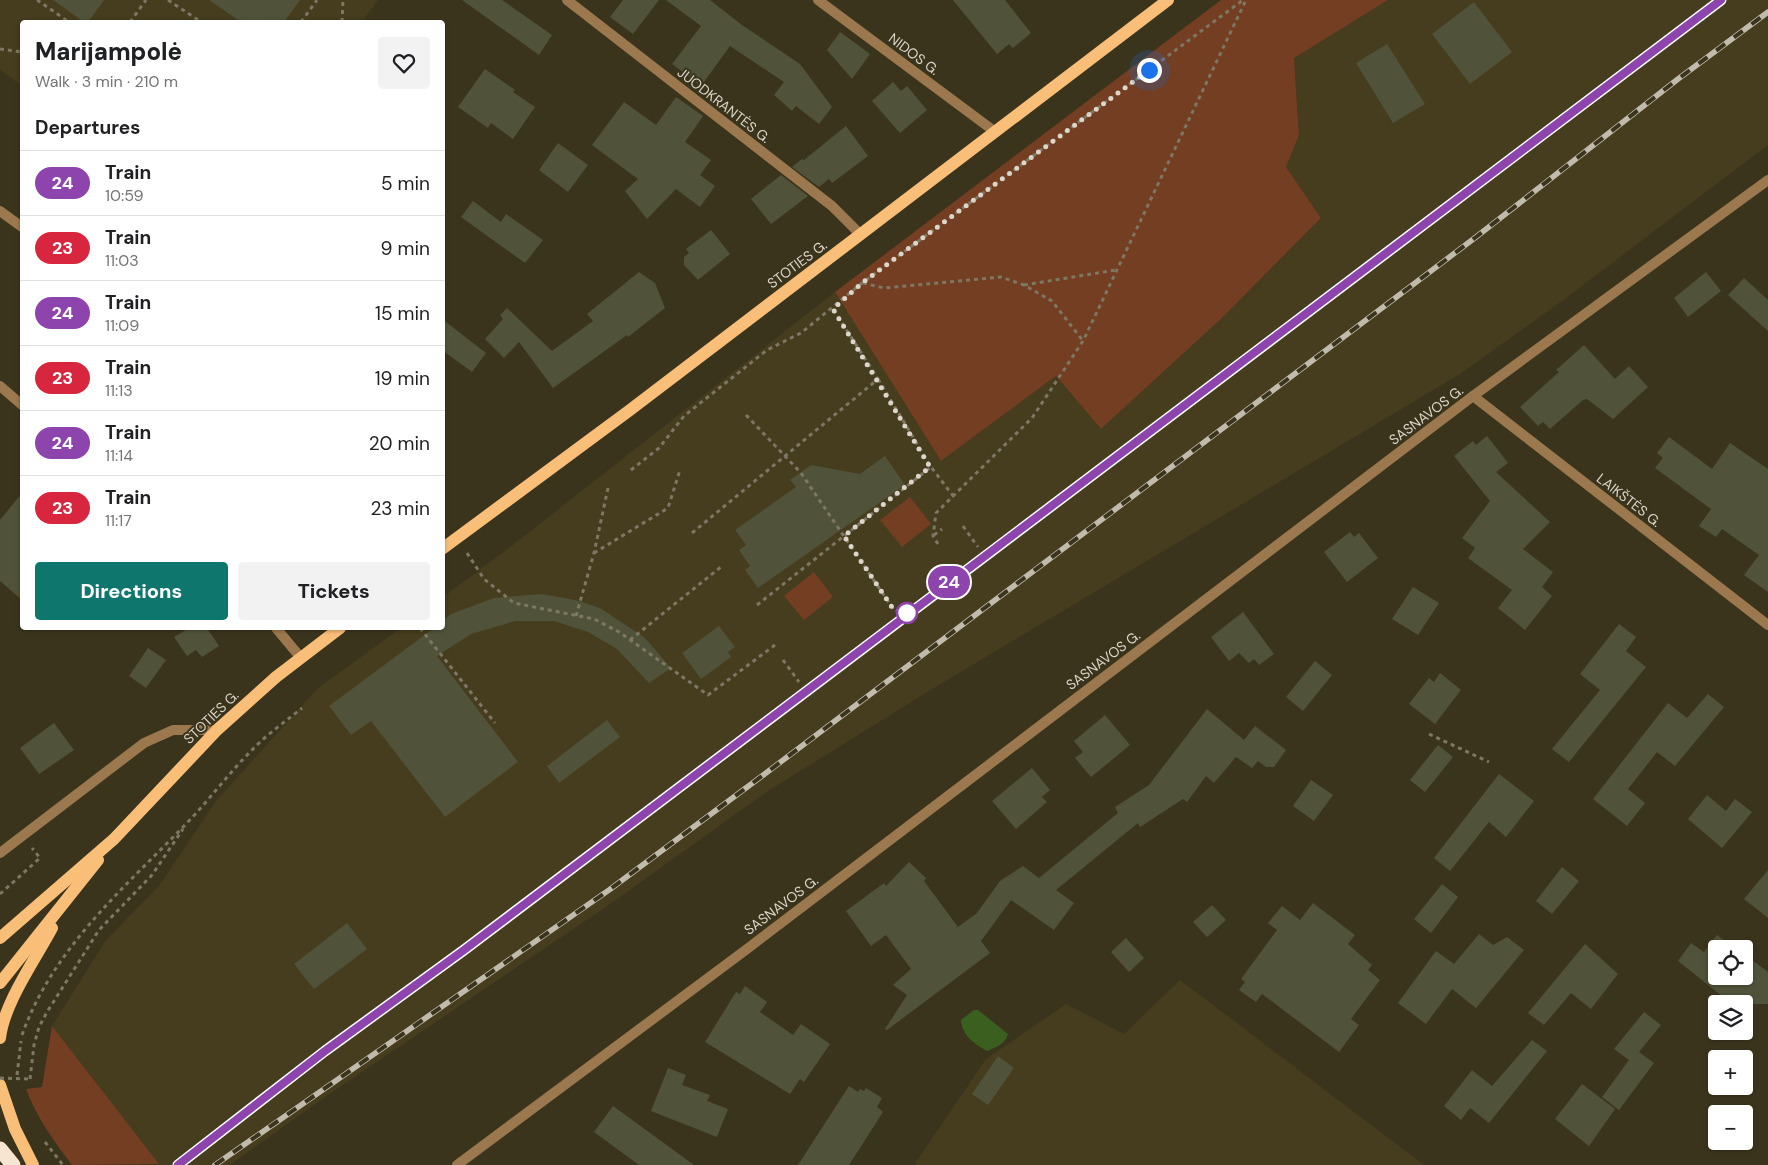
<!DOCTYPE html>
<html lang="en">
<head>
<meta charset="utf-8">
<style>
	body { margin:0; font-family:"DM Sans",sans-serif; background:#f2f2f2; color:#202124; height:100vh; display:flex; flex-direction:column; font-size:19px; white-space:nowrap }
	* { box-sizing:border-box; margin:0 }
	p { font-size:16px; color:#757577 }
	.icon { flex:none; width:28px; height:28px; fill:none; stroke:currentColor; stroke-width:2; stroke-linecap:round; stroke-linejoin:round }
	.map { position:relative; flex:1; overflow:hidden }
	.side { position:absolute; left:20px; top:20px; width:425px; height:610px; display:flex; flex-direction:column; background:#fff; border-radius:5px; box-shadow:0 1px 4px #0004 }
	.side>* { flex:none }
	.badge { padding:0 10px; border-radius:16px; font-size:18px; line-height:32px }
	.buttons { position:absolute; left:1708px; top:940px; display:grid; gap:10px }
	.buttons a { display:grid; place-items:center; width:45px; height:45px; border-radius:5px; background:#fff; box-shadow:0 1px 4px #0004; font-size:25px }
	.you { position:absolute; width:25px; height:25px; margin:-12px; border:4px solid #fff; border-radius:50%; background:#1a73e8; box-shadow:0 0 0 8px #1a73e833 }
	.map>.badge { position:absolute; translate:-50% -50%; box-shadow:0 0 0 2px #fff }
	h2 { padding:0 15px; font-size:19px; line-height:45px }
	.round { display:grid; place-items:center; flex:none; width:52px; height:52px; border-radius:5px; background:#f2f2f2 }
	.overview { display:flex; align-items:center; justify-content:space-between; height:85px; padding:0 15px }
	h1 { font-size:24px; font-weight:800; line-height:38px }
	.button { display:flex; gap:10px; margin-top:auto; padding:10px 15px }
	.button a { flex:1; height:58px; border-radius:5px; background:#0f766e; color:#fff; font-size:20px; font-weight:800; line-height:58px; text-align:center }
	.button a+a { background:#f2f2f2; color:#202124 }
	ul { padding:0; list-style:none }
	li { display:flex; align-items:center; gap:15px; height:65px; padding:0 15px; border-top:1px solid #e0e0e0 }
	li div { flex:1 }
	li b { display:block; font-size:19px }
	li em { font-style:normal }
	li .badge { min-width:55px; font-weight:700; text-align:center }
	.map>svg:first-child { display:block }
	.built { fill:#463c1e }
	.green { fill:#733e21 }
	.water { fill:#3b5f1e }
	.building { fill:#50523a }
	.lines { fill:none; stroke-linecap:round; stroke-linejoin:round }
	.path { stroke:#7d7764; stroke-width:3; stroke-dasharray:4 4; stroke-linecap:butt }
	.street { stroke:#9c784e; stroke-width:10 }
	.primary { stroke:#f9be78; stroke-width:12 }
	.highway { stroke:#f7e5d1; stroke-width:15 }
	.rail-casing { stroke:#c0bbac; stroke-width:5.5 }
	.rail { stroke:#3b341d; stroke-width:4; stroke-dasharray:11; stroke-linecap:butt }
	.path-bridge { stroke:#7d7764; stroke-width:3; stroke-dasharray:4 4; stroke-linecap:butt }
	.line-casing { stroke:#fff; stroke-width:11 }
	.line { stroke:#8e44ad; stroke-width:8 }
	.walk { stroke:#dbd6c9; stroke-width:5; stroke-dasharray:0 9 }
	.stop-dot { fill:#fff; stroke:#8e44ad; stroke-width:2.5 }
	.labels { text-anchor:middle; stroke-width:4; stroke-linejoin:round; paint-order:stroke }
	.street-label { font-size:14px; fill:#dbd6c9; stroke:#3b341d }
</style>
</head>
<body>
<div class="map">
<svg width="1768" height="1165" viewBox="0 0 1768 1165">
	<rect width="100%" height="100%" fill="#3b341d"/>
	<!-- built -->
	<g class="built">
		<path d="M0,0H378L362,22H22V86L0,70Z"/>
		<path d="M1388,0H1768V145L1562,301L1460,374L929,691L768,791L616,900L325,1097L230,1165H158L52,1026L106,940L159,886L216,801L318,688L401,628H442L443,597L509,548L835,292L941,461L1056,376L1101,429L1222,318L1321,218L1286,167L1299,135L1294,57Z"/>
		<path d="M1180,980L1424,1165H914L986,1059L1066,1004L1124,1034Z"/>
	</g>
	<!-- green -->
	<g class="green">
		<path d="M1221,0H1388L1294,58L1299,135L1286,167L1321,218L1222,318L1101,429L1056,376L941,461L835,292Z"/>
		<path d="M910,497L931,524L902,547L880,520Z"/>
		<path d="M814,572L833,597L804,620L784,596Z"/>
		<path d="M52,1026L159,1164L72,1165C53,1140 37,1118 26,1089L42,1087Z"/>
	</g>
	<!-- water -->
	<path class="water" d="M974,1010H978L1008,1034C1005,1044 997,1047 987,1051C975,1044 962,1036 961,1020Z"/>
	<!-- building -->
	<g class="building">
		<path d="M53,0H104L88,22H84Z"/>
		<path d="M209,0H300L284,22H241Z"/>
		<path d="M462,0H502L552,35L539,55Z"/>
		<path d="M623,0H659L633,34L610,17Z"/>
		<path d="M666,0H710L742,25L800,64L832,107L819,124L796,106L792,111L774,95L784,82L730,46L701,86L672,64L701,26Z"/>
		<path d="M953,0H1005L1031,33L1013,48L1009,44L997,54Z"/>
		<path d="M1474,2L1512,52L1470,84L1432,34Z"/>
		<path d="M840,32L870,54L852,79L827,50Z"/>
		<path d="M1387,44L1425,104L1393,123L1356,63Z"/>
		<path d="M485,69L515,90L513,92L535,107L513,139L491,123L488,128L458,107Z"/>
		<path d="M893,82L901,91L907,86L927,110L900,133L872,101Z"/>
		<path d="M676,97L703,116L685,142L711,160L700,175L715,186L700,207L676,189L647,219L625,191L638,179L592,145L624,102L656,125Z"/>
		<path d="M846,126L868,156L832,183L829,179L819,187L792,167L802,159L804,160Z"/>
		<path d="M558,143L588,165L568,192L539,170Z"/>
		<path d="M781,175L808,196L771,224L751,199Z"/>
		<path d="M473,201L501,222L506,214L543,240L525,263L461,217Z"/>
		<path d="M711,230L730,254L698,280L684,265V257L689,253L686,249Z"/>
		<path d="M639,272L655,283L665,308L628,337L627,335L553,388L519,342L504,358L485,339L503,319L500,315L507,308L552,351L593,321L587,314Z"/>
		<path d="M1706,272L1721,291L1688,317L1674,298Z"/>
		<path d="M1744,278L1768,300V331L1728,295Z"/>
		<path d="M442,319L486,353L472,372L442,350Z"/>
		<path d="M1584,345L1615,379L1629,366L1648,387L1613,419L1587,399L1583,400L1550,429L1543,422L1538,426L1520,407L1559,372L1556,370Z"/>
		<path d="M1487,436L1508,463L1496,472L1550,522L1523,549L1553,572L1542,587L1552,596L1525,630L1498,608L1512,590L1468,558L1475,548L1462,538L1490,501L1454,456L1473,441L1476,445Z"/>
		<path d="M1669,437L1712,469L1730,443L1768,469V592L1744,575L1759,555L1722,529L1716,537L1699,526L1711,509L1655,468L1663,458L1657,453Z"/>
		<path d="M885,456L905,485L758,588L745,570L750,566L739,550L746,545L735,530L796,487L790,480L811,465L860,474Z"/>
		<path d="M22,493V600L0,581V520Z"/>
		<path d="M1350,532L1354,537L1359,533L1378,558L1347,582L1324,552Z"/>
		<path d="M1413,587L1439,603L1418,635L1392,619Z"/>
		<path d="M542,594L575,600L600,608L645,638L671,668L649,683L617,649L588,632L554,621H515L471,634L437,656L518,762L445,817L371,721L351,735L329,706L434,628H442V621L451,614L494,598Z"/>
		<path d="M1243,612L1274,654L1259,665L1254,659L1249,663L1239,653L1229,661L1211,637Z"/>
		<path d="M1619,624L1636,637L1626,651L1646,667L1569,762L1552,749L1600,690L1580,674Z"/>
		<path d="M719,626L735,647L728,652L731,657L701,679L682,653Z"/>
		<path d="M189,628H207L219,646L202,657L196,650L187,656L174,637Z"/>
		<path d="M148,648L166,660L146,688L129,676Z"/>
		<path d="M1315,661L1332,675L1303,711L1286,697Z"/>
		<path d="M1440,673L1461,690L1435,724L1409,704L1429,678L1434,682Z"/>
		<path d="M1708,694L1724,707L1675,766L1657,752L1628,789L1645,803L1627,826L1593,799L1668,703L1687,718Z"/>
		<path d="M1207,709L1244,740L1255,726L1286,750L1274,767H1266L1258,761L1252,768L1236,757L1214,783L1206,776L1187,802L1183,799L1140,827L1138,823L1056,890L1074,903L1054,930L1011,900L981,941L990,953L887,1030L885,1029L907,995L893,985L911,969L886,935L871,946L846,911L884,883L886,886L909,862L926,878L924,881L958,927L977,913L1000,881L1023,866L1039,878L1118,813L1115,807L1149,785Z"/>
		<path d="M1105,715L1130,745L1091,777L1075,758L1083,752L1074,741Z"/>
		<path d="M607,720L620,737L559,783L547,766Z"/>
		<path d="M54,723L74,750L39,774L20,748Z"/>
		<path d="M1438,745L1453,757L1425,792L1410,780Z"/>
		<path d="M1032,768L1050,790L1042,797L1047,802L1016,829L992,801Z"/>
		<path d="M1499,774L1534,801L1506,837L1489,822L1450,871L1434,858Z"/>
		<path d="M1311,780L1333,795L1314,821L1293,806Z"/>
		<path d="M1707,795L1726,811L1735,799L1752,812L1722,848L1688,819Z"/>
		<path d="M1562,867L1579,881L1552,914L1536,901Z"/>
		<path d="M1768,870V918L1744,899Z"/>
		<path d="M1442,884L1458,897L1431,933L1414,919Z"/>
		<path d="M1313,903L1355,935L1348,944L1372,965L1368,970L1380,980L1351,1019L1359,1025L1339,1052L1262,994L1256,1002L1239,990L1245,982L1241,979L1277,930L1268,923L1282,906L1300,920Z"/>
		<path d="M1212,905L1226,920L1207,937L1193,922Z"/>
		<path d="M347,923L367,949L314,989L294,964Z"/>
		<path d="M1479,934L1493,945L1507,937L1524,950L1476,1008L1452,989L1426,1024L1398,1003L1436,951L1454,964Z"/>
		<path d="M1717,935L1736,949H1716V976H1744V954L1768,972V1004H1732L1678,961L1691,943L1704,952Z"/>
		<path d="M1126,938L1144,958L1129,972L1111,952Z"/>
		<path d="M1585,944L1618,974L1591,1009L1571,993L1544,1025L1528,1013Z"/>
		<path d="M745,986L767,1002L760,1012L793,1035L801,1024L830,1044L804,1082L800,1079L790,1094L705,1042L736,992L740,994Z"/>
		<path d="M1644,1012L1661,1025L1639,1052L1654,1063L1619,1110L1602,1097L1629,1060L1614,1049Z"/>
		<path d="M1532,1040L1547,1051L1489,1123L1470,1108L1461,1120L1444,1106L1472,1070L1492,1086Z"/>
		<path d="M998,1056L1014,1068L988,1105L972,1094Z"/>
		<path d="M668,1068L686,1075L682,1085L710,1095L707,1101L728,1109L717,1137L651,1111Z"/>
		<path d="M1582,1084L1615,1109L1589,1146L1555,1119Z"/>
		<path d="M849,1086L858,1092L860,1089L864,1091L866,1088L882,1098L877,1107L883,1112L849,1165H798Z"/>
		<path d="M613,1106L694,1165H639L594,1132Z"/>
	</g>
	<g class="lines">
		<!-- path -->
		<g class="path">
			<path d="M37,0L69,22"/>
			<path d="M168,0L201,22"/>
			<path d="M130,22L146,0"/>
			<path d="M301,22L317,0"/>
			<path d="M342,22L343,0"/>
			<path d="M0,49L22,52"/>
			<path d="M863,283L884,288L1001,277L1024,285L1052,301L1083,341"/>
			<path d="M1024,285L1116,270"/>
			<path d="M878,379L931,467L954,497"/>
			<path d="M746,415L801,473L894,610"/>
			<path d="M631,470L659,448L684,416L767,350L801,333L862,283L1243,0"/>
			<path d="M963,526L978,547"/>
			<path d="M692,533L878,379L833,309"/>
			<path d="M934,535L942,529"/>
			<path d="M938,544L933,536L936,513L1032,418L1083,341L1246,0"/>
			<path d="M467,553L484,579L514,603L594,619L619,632L708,695L775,645"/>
			<path d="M594,553L668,508L680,470"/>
			<path d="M757,605L931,467"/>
			<path d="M576,616L594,553L608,488"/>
			<path d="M420,628L495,723"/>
			<path d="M630,640L722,566"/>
			<path d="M783,660L799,682"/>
			<path d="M1429,734L1489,762"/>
			<path d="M0,894L40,858L32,848"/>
			<path d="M22,1035C53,948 124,888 186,824C209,800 229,773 252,750C267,734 285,722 302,708"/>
			<path d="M17,1075L21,1041"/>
			<path d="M30,1079L34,1045L39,1027L47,1012L99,930L152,875L183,829"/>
			<path d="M45,1142L63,1165"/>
		</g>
		<!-- street -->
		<g class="street">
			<path d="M567,0L832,206L861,235"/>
			<path d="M818,0L994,131"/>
			<path d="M0,211L22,227"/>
			<path d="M0,386L22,405"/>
			<path d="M1473,396L1768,625"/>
			<path d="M276,628L301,658"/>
			<path d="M0,853L144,743L173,730H217"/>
			<path d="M457,1165L747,949L1473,396L1768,180"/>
		</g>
		<!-- primary -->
		<g class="primary">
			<path d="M442,549L630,410L1168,0"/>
			<path d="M0,938L114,839L217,730L276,677L340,628"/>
			<path d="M0,983L98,860"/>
			<path d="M0,1038C4,1003 35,960 52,928"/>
			<path d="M0,1085L15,1129L33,1165"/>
		</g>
		<!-- highway -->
		<path class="highway" d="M0,1149L13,1165"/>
		<!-- rail casing -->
		<g class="rail-casing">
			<g id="rail">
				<path d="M178,1165L325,1051L464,950L1721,0"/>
				<path d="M215,1165L609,890L762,776L1476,237L1678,79L1768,12"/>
			</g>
		</g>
		<!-- rail -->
		<use href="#rail" class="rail"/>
		<!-- path-bridge -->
		<path class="path-bridge" d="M0,1078L30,1079"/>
	</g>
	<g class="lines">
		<!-- line casing -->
		<g class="line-casing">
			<path id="line" d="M178,1165L325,1051L464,950L1721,0"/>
		</g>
		<!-- line -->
		<use href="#line" class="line"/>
		<!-- walk -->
		<path class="walk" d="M907,613L894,610L844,536L930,467L833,309L862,283L1149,70"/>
	</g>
	<!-- markers -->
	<circle class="stop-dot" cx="907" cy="613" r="10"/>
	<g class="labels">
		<!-- street labels -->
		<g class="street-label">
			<text transform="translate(914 54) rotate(37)" y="5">NIDOS G.</text>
			<text transform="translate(724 105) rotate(38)" y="5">JUODKRANTĖS G.</text>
			<text transform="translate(797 264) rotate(-37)" y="5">STOTIES G.</text>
			<text transform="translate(1426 415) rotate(-37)" y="5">SASNAVOS G.</text>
			<text transform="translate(1629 500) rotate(38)" y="5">LAIKŠTĖS G.</text>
			<text transform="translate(1103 660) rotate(-37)" y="5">SASNAVOS G.</text>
			<text transform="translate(211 717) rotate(-44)" y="5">STOTIES G.</text>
			<text transform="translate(781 905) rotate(-37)" y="5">SASNAVOS G.</text>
		</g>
	</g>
</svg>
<div class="buttons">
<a><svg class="icon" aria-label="locate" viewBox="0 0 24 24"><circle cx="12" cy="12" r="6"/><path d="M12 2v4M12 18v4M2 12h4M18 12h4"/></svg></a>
<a><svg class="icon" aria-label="layers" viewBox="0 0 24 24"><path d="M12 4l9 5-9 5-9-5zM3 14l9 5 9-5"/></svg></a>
<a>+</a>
<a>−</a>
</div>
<div class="you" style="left:1149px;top:70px"></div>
<b class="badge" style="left:949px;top:582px;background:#8e44ad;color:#fff">24</b>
<section class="side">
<div class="overview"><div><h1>Marijampolė</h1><p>Walk · 3 min · 210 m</p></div><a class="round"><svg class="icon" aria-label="heart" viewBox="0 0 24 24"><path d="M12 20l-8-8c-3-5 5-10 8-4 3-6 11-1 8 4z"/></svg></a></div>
<h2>Departures</h2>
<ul>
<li><span class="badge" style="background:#8e44ad;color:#fff">24</span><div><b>Train</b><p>10:59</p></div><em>5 min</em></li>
<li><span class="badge" style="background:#d7263d;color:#fff">23</span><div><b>Train</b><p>11:03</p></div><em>9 min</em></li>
<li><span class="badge" style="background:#8e44ad;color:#fff">24</span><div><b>Train</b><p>11:09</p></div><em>15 min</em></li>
<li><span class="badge" style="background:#d7263d;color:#fff">23</span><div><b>Train</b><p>11:13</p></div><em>19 min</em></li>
<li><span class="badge" style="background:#8e44ad;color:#fff">24</span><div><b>Train</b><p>11:14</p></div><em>20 min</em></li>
<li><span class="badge" style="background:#d7263d;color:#fff">23</span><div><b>Train</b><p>11:17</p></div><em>23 min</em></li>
</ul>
<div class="button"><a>Directions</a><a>Tickets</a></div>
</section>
</div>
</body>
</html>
